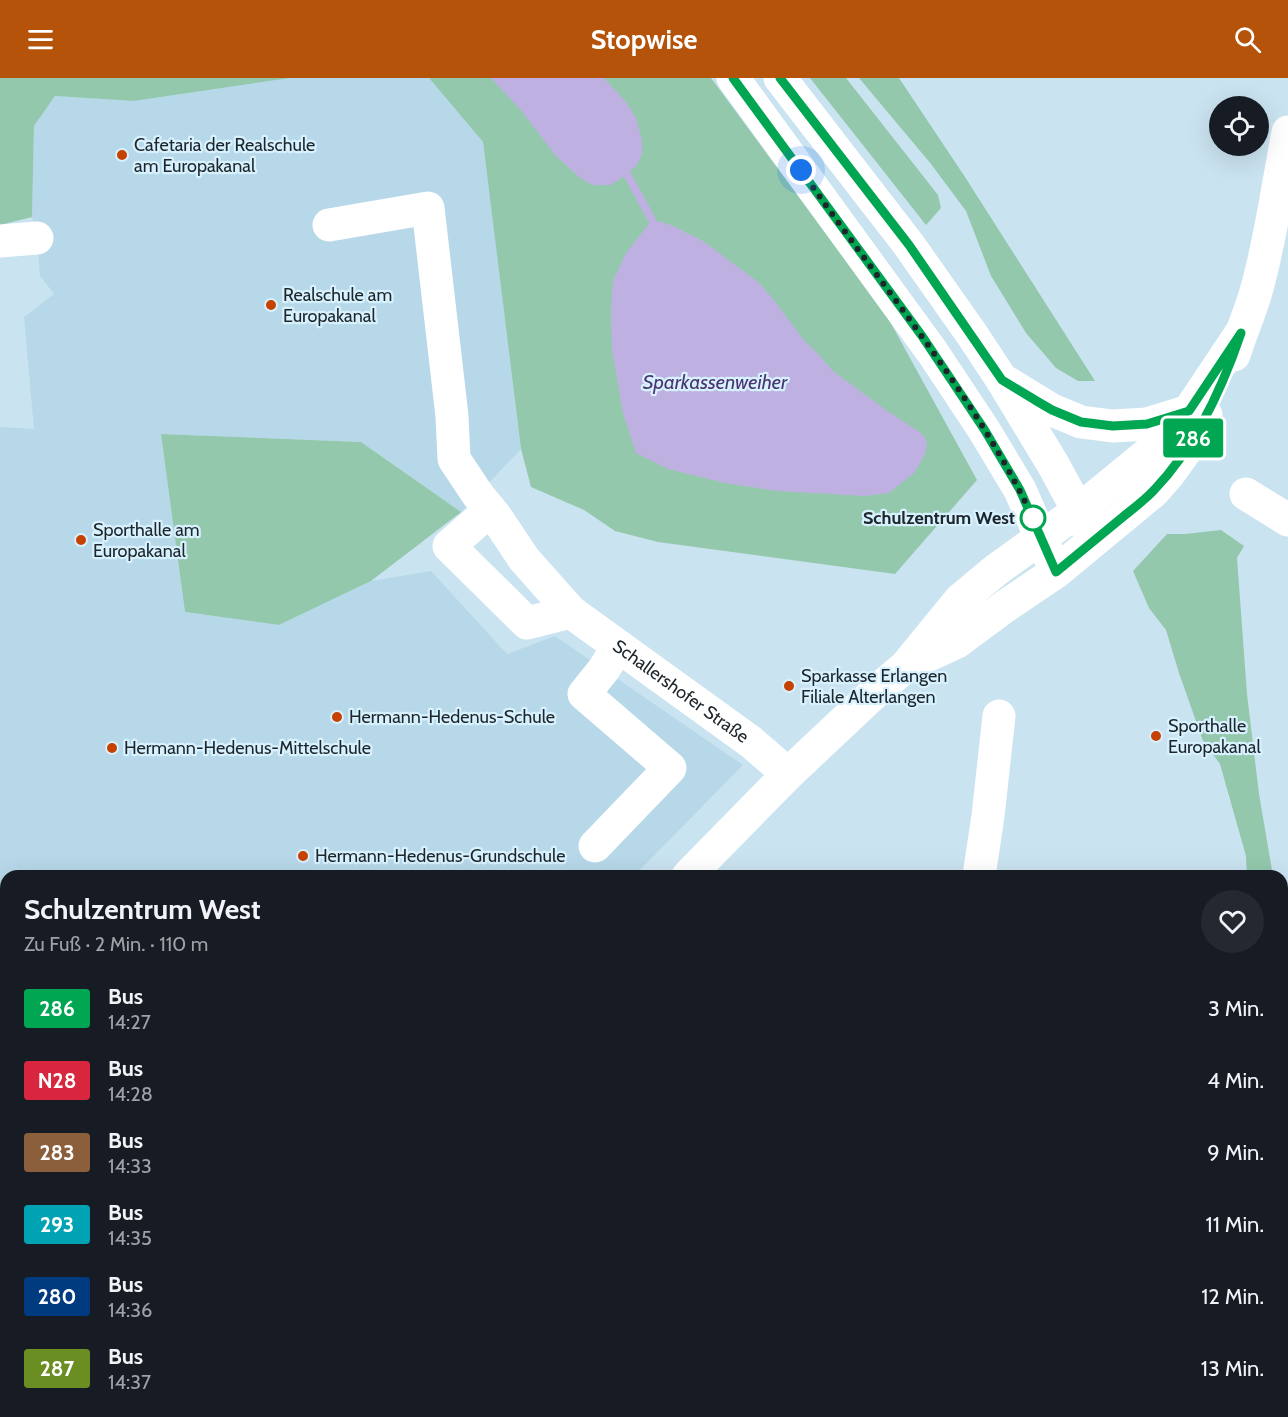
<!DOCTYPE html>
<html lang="de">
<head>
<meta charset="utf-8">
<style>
	body { margin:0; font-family:Cabin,sans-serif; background:#242831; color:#f1f3f6; height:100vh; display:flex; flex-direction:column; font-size:22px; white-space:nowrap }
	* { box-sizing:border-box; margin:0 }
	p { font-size:20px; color:#9ea1a6 }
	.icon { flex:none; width:33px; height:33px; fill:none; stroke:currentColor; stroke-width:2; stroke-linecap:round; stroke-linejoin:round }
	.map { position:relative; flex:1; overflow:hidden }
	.sheet { position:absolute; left:0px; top:792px; width:1288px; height:548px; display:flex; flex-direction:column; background:#171b24; border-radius:18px 18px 0 0; box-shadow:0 6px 24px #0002 }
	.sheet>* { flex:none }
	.badge { padding:0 12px; border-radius:4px; font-size:21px; line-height:39px }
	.controls { position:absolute; left:1209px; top:18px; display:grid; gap:12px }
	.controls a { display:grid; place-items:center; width:60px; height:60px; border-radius:50%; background:#171b24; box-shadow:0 6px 24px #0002; font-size:30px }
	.you { position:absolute; width:30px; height:30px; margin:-15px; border:4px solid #fff; border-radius:50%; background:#1a73e8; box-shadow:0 0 0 9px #1a73e833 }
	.map>.badge { position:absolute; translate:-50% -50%; box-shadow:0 0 0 3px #fff }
	.round { display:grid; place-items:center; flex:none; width:63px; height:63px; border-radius:32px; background:#242831 }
	.overview { display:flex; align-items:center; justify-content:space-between; height:102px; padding:0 24px }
	h1 { font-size:28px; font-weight:700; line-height:45px }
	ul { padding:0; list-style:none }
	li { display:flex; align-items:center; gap:18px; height:72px; padding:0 24px }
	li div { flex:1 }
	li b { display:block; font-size:22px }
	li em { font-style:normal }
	li .badge { min-width:66px; font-weight:700; text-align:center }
	header { display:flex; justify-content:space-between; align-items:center; height:78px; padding:0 24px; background:#b45309; color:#fff; font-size:27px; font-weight:700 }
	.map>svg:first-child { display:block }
	.built { fill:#b7d8e9 }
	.green { fill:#93c8ad }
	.water { fill:#beb1e1 }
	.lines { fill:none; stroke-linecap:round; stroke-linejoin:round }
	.stream { stroke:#beb1e1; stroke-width:8 }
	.minor { stroke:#fff; stroke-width:33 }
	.line-casing { stroke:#fff; stroke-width:14 }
	.line { stroke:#00a651; stroke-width:9 }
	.walk { stroke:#1d262b; stroke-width:6; stroke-dasharray:0 10.8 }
	.poi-dot { fill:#c74101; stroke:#d7f1fe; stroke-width:2 }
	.stop-dot { fill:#fff; stroke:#00a651; stroke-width:3 }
	.labels { text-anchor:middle; stroke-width:4.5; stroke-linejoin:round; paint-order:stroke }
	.poi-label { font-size:18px; fill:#1d262b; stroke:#d7f1fe; text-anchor:start }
	.stop-label { font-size:18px; font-weight:bold; fill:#1d262b; stroke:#d7f1fe; text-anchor:end }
	.street-label { font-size:18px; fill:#1d262b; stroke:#d7f1fe }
	.water-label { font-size:20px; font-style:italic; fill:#4a3571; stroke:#d7f1fe }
</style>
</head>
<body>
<header><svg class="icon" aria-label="menu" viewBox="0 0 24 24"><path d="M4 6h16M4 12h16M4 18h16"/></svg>Stopwise<svg class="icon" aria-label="search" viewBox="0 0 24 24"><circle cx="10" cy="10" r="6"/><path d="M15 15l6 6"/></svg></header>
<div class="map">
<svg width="1288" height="1339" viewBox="0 0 1288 1339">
	<rect width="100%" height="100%" fill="#cae3f0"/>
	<!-- built -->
	<g class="built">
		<path d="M290,0H429L483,64L521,371L461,434L361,364L161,356L185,534L279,547L371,503L431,493L507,576L555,558L743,687L634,798H6V871L0,868V349L34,351L24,239L54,216L40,198L37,160L32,139L34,48L55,18L134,23Z"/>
		<path d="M6,1184V1280L0,1274V1190Z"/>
		<path d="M63,1334H112L107,1339H69Z"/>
	</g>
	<!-- green -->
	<g class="green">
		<path d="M0,0H290L134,23L55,18L34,48L32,139L0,147Z"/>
		<path d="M429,0H711L888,240L977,402L895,496L658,464L615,453L584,432L531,409L521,371L483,64Z"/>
		<path d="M810,0H846L938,117L941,130L926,147Z"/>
		<path d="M859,0H899L965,99L1095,303H1078L1056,290L1026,255L991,198L966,133L931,86Z"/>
		<path d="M161,356L361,364L461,434L371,503L279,547L185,534Z"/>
		<path d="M1221,452L1244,468L1237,480L1247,616L1259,716L1273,798H1247L1246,778L1220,686L1203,663L1179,595L1166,552L1149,530L1133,493L1167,456H1185Z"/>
		<path d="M1283,871L1286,904L1288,911V1339H1117L1118,1334H1282Z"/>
	</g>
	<!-- water -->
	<g class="water">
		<path d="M491,0H604L626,24L636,40L642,62V76L637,87L627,96L611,107H593L580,100L556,78L520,31Z"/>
		<path d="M652,142L669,146L703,163L758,204L773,221L803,261L818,276L833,293L886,332L921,355L927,363L925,376L914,395L889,415L864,418L777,413L725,405L668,391L636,375L623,335L612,272L611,231L613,203L626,175Z"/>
	</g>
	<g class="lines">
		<!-- stream -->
		<path class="stream" d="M627,96L652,142"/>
		<!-- minor -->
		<g class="minor">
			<path d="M733,0L933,275L984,352L1020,412L1049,478"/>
			<path d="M780,0L909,167L973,258L1002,302L1054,388L1088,451"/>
			<path d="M329,147L428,130L452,338L454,381L478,417L496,439L524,481L571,534"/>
			<path d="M0,163L37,160"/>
			<path d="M1234,277C1241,254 1251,233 1257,210C1271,160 1278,106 1288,54"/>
			<path d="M1006,304L1052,332L1081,344L1113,348L1147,346L1189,333"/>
			<path d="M1246,416L1288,442"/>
			<path id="s1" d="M490,432L449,468L527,545L571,534L751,664L788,696"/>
			<path d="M916,583L957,564L1007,527L1056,494L1154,413L1168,397L1186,372L1206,337"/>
			<path d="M595,768L670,690L584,616L604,591L618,568"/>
			<path d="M688,798L788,696L872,617L906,588L960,522L996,492L1078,433L1167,360L1189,333L1241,255"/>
			<path d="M979,798L988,738L999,638"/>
			<path d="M0,896L6,898"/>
			<path d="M628,1334L649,1339"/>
			<path d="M162,1339L167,1334"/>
			<path d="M572,1339L575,1334"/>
			<path d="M856,1339L858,1334"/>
		</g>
	</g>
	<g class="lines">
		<!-- line casing -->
		<g class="line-casing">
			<path id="line" d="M733,0L922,258L984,351L1020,412L1056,494C1079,475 1101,457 1124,438C1134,430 1146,421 1155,411C1196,368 1222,311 1241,255L1189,333L1147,346L1113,348L1081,344L1052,332L1040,325L1002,302L909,167L780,0"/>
		</g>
		<!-- line -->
		<use href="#line" class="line"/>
		<!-- walk -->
		<path class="walk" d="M801,92C881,208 975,316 1035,444L1033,440"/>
	</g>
	<!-- markers -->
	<g class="poi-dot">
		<circle cx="122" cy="77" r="6"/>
		<circle cx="271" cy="227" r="6"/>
		<circle cx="81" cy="462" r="6"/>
		<circle cx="789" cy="608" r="6"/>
		<circle cx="337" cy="639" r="6"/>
		<circle cx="1156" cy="658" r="6"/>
		<circle cx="112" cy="670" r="6"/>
		<circle cx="303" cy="778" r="6"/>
	</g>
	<circle class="stop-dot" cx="1033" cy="440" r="12"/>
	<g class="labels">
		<!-- poi labels -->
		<g class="poi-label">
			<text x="134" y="73">Cafetaria der Realschule<tspan x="134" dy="21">am Europakanal</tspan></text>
			<text x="283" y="223">Realschule am<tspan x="283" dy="21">Europakanal</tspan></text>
			<text x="93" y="458">Sporthalle am<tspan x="93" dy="21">Europakanal</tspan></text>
			<text x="801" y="604">Sparkasse Erlangen<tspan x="801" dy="21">Filiale Alterlangen</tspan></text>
			<text x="349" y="645">Hermann-Hedenus-Schule</text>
			<text x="1168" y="654">Sporthalle<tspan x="1168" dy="21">Europakanal</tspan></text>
			<text x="124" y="676">Hermann-Hedenus-Mittelschule</text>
			<text x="315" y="784">Hermann-Hedenus-Grundschule</text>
		</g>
		<!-- stop labels -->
		<g class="stop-label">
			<text x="1015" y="446">Schulzentrum West</text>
		</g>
		<!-- street labels -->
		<g class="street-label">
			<text dy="6" stroke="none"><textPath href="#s1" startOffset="345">Schallershofer Straße</textPath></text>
		</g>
		<!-- water labels -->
		<g class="water-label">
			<text x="715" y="311">Sparkassenweiher</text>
		</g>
	</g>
</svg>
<div class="controls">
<a><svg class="icon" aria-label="locate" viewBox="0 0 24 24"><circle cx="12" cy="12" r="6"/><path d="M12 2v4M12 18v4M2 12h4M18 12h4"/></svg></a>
</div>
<div class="you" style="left:801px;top:92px"></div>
<b class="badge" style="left:1193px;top:360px;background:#00a651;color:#fff">286</b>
<section class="sheet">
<div class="overview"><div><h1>Schulzentrum West</h1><p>Zu Fuß · 2 Min. · 110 m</p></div><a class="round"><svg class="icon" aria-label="heart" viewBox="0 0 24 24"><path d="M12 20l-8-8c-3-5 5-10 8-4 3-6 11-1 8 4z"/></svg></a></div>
<ul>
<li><span class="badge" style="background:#00a651;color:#fff">286</span><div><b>Bus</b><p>14:27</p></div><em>3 Min.</em></li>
<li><span class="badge" style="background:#d7263d;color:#fff">N28</span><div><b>Bus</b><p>14:28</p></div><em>4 Min.</em></li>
<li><span class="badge" style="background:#8b5e3c;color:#fff">283</span><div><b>Bus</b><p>14:33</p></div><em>9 Min.</em></li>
<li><span class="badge" style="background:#00a3b4;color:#fff">293</span><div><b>Bus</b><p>14:35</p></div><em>11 Min.</em></li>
<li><span class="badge" style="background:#003b80;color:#fff">280</span><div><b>Bus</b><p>14:36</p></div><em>12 Min.</em></li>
<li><span class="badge" style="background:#6b8e23;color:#fff">287</span><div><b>Bus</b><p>14:37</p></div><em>13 Min.</em></li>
</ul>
</section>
</div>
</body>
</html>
